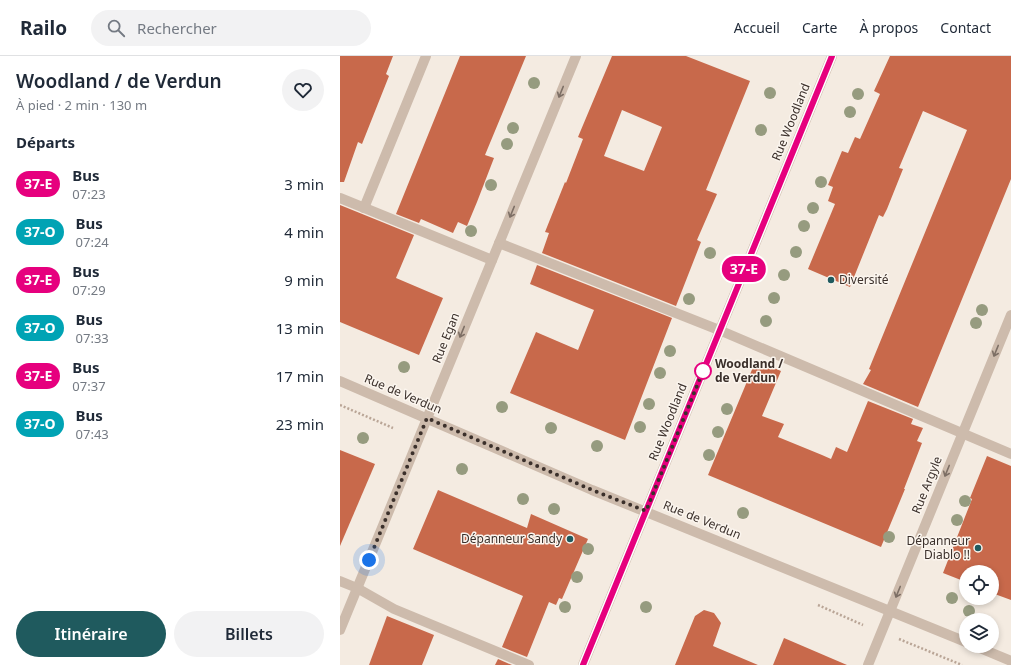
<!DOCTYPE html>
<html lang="fr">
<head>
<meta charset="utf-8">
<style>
	body { margin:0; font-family:"Noto Sans",sans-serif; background:#f2f2f3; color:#1f2937; height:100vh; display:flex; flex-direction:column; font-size:15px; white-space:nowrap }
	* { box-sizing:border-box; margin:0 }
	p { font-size:13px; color:#747a83 }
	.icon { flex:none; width:22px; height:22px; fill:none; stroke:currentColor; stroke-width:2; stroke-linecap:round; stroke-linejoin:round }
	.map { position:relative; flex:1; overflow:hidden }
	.drawer { display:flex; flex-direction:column; background:#fff; width:340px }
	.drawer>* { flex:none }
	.badge { padding:0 8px; border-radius:13px; font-size:14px; line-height:26px }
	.controls { position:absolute; left:619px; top:509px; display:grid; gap:8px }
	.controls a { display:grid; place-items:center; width:40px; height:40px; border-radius:50%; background:#fff; box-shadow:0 2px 6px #0003; font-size:20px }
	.you { position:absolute; width:20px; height:20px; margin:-10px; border:3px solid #fff; border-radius:50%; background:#1a73e8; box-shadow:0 0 0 6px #1a73e833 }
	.map>.badge { position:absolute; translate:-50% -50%; box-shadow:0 0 0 2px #fff }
	h2 { padding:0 16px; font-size:15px; line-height:36px }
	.round { display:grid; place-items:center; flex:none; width:42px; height:42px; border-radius:21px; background:#f2f2f3 }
	.overview { display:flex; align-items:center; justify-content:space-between; height:68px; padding:0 16px }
	h1 { font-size:19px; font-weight:600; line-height:30px }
	.button { display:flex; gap:8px; margin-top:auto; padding:8px 16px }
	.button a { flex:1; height:46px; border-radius:24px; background:#1f5a5e; color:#fff; font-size:16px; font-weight:600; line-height:46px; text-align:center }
	.button a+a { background:#f2f2f3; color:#1f2937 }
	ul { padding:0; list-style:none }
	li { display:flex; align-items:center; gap:12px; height:48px; padding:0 16px }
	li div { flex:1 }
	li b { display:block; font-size:15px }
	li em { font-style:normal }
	li .badge { min-width:44px; font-weight:700; text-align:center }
	header { display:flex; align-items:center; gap:24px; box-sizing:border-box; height:56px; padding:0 20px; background:#fff; border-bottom:1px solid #e0e1e3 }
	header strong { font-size:19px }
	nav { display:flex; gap:22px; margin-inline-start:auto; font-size:14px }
	.search { width:280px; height:36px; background:#f2f2f3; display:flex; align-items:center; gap:10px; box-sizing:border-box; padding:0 14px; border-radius:22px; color:#747a83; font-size:15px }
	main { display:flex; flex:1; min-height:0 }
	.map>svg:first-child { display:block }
	.building { fill:#c8694b; fill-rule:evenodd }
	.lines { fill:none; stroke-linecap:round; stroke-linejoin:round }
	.path { stroke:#b9a596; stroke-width:2.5; stroke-dasharray:2 2; stroke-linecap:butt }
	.minor { stroke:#cdbbac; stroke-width:10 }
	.tree { fill:#969b7f }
	.oneway { stroke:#7d6f65 }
	.line-casing { stroke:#fff; stroke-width:9 }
	.line { stroke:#e6007e; stroke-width:6 }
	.walk { stroke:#3b302b; stroke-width:4; stroke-dasharray:0 7.2 }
	.poi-dot { fill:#1f5a5e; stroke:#fbf5ee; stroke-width:1.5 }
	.stop-dot { fill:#fff; stroke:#e6007e; stroke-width:2 }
	.labels { text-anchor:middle; stroke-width:3; stroke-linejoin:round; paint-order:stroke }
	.street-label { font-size:12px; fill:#3b302b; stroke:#fbf5ee }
	.poi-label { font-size:12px; fill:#3b302b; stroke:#fbf5ee; text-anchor:end }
	.stop-label { font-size:12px; font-weight:bold; fill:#3b302b; stroke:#fbf5ee; text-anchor:start }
</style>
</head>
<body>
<header>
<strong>Railo</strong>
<div class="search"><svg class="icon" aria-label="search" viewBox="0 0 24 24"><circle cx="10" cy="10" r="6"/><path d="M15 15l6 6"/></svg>Rechercher</div>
<nav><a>Accueil</a><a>Carte</a><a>À propos</a><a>Contact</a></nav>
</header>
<main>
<section class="drawer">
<div class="overview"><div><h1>Woodland / de Verdun</h1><p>À pied · 2 min · 130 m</p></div><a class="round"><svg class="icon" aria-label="heart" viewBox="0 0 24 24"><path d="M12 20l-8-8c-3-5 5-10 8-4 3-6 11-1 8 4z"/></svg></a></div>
<h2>Départs</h2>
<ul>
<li><span class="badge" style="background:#e6007e;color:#fff">37-E</span><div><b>Bus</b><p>07:23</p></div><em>3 min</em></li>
<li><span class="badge" style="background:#00a3b4;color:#fff">37-O</span><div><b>Bus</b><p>07:24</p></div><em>4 min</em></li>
<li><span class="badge" style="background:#e6007e;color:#fff">37-E</span><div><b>Bus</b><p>07:29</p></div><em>9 min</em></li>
<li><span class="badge" style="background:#00a3b4;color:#fff">37-O</span><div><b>Bus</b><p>07:33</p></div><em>13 min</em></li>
<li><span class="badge" style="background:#e6007e;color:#fff">37-E</span><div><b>Bus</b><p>07:37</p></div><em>17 min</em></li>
<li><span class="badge" style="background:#00a3b4;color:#fff">37-O</span><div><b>Bus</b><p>07:43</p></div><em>23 min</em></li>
</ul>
<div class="button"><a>Itinéraire</a><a>Billets</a></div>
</section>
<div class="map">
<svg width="671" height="609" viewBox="0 0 671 609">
	<rect width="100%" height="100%" fill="#f4ebe1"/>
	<!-- building -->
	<g class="building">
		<path d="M0,0H53L46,18L49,20L22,88L18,86L4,126H0Z"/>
		<path d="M120,0H186L145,99L154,102L137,146L127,170L118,166L113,177L81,163L79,167L56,158Z"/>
		<path d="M272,0H346L410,25L366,134L377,138L357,184L361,186L336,250L202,197L209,177L205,176L225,126L226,127L243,83L238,81ZM282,54L322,71L304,115L264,100Z"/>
		<path d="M550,0H671V123L578,351L523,328L531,314L529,313L627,74L583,55L559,112L563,113L547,153L543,161L539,159L510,231L468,213L495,148L488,145L493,131L488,129L502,95L508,97L515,81L520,83L540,38L534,35Z"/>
		<path d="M0,149L74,179L56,222L103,242L79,299L0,266Z"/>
		<path d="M197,209L332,262L285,384L170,337L196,276L238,294L254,254L190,228Z"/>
		<path d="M416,304L441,315L422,360L444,368L438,381L482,399L491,403L496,391L507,396L528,345L573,363L571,368L583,372L577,385L582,387L564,433H565L541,491L368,419Z"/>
		<path d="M0,394L35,408L0,490Z"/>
		<path d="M647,400L671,410V544L652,537V516H626V526L603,517L632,443L630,442Z"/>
		<path d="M98,434L187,472L191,458L248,483L222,543L219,542L216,549L209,546L187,601L162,591L183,540L73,493Z"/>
		<path d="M364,554L374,557L381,567L373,590L418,609H335L355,560Z"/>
		<path d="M47,560L94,579L82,609H29Z"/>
		<path d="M444,582L507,609H433Z"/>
		<path d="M158,603L172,609H155Z"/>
	</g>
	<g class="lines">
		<!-- path -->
		<g class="path">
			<path d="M0,349L53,372"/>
			<path d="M478,549L523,569"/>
			<path d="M559,583L622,609"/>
		</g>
		<!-- minor -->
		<g class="minor">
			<path d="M0,142L152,204"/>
			<path d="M24,152L86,0"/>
			<path d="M159,187L379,274L671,398"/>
			<path d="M0,325L252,434L626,586"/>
			<path d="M0,525L17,532L54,553L189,609"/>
			<path d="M0,574L236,0"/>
			<path d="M635,590L671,605"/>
			<path d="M243,609L492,0"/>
			<path d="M528,609L671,259"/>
		</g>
	</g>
	<!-- trees -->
	<g class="tree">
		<circle cx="194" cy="27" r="6"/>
		<circle cx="430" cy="37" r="6"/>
		<circle cx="518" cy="38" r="6"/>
		<circle cx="510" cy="56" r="6"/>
		<circle cx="173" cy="72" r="6"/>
		<circle cx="421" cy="74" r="6"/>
		<circle cx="167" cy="88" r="6"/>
		<circle cx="481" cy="126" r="6"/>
		<circle cx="151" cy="129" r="6"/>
		<circle cx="473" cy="152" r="6"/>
		<circle cx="464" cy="170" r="6"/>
		<circle cx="131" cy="175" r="6"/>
		<circle cx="456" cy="196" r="6"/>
		<circle cx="370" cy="197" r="6"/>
		<circle cx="444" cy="219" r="6"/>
		<circle cx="434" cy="242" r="6"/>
		<circle cx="349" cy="243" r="6"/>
		<circle cx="642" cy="254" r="6"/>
		<circle cx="426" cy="265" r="6"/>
		<circle cx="636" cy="267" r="6"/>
		<circle cx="330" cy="295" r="6"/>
		<circle cx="64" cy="311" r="6"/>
		<circle cx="320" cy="317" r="6"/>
		<circle cx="309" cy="348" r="6"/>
		<circle cx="162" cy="351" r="6"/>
		<circle cx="387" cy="353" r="6"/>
		<circle cx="300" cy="371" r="6"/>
		<circle cx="211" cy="372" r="6"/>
		<circle cx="378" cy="376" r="6"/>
		<circle cx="23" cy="382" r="6"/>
		<circle cx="257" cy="390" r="6"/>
		<circle cx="369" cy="399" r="6"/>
		<circle cx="122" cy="413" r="6"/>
		<circle cx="183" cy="443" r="6"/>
		<circle cx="625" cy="445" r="6"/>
		<circle cx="214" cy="453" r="6"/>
		<circle cx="403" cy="457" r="6"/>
		<circle cx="617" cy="464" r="6"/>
		<circle cx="549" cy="481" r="6"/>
		<circle cx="248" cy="493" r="6"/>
		<circle cx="237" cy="521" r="6"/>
		<circle cx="612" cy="542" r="6"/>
		<circle cx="225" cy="551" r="6"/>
		<circle cx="306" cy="551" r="6"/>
		<circle cx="629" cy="555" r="6"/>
	</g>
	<!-- one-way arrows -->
	<defs><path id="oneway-shaft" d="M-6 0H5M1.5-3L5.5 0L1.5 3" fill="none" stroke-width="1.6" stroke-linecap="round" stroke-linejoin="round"/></defs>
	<g class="oneway">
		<use href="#oneway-shaft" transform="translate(221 36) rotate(112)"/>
		<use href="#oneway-shaft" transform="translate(172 156) rotate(112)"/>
		<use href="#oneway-shaft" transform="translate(122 276) rotate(112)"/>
		<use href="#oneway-shaft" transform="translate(656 295) rotate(112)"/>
		<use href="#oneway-shaft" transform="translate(607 415) rotate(112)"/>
		<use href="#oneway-shaft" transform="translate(558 536) rotate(112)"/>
	</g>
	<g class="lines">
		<!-- line casing -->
		<g class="line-casing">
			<path id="line" d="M243,609L492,0"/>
		</g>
		<!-- line -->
		<use href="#line" class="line"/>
		<!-- walk -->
		<path class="walk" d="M29,504L87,362L252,434L306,455L363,315"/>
	</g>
	<!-- markers -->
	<g class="poi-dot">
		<circle cx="491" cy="224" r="4"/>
		<circle cx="230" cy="483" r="4"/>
		<circle cx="638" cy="492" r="4"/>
	</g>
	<circle class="stop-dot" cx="363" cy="315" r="8"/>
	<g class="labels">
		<!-- street labels -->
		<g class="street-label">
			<text transform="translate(451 66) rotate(-68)" y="4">Rue Woodland</text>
			<text transform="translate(106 282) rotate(-68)" y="4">Rue Egan</text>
			<text transform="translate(63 338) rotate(23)" y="4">Rue de Verdun</text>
			<text transform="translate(328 366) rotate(-68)" y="4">Rue Woodland</text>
			<text transform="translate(587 429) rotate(-68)" y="4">Rue Argyle</text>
			<text transform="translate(362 464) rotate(22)" y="4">Rue de Verdun</text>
		</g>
		<!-- poi labels -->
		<g class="poi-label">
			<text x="499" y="228" text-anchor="start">Diversité</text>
			<text x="222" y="487">Dépanneur Sandy</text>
			<text x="630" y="489">Dépanneur<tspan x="630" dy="14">Diablo !!</tspan></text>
		</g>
		<!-- stop labels -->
		<g class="stop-label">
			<text x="375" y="312">Woodland /<tspan x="375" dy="14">de Verdun</tspan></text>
		</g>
	</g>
</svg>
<div class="controls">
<a><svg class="icon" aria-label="locate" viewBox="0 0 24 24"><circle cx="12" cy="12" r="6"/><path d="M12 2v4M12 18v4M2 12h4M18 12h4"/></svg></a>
<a><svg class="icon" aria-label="layers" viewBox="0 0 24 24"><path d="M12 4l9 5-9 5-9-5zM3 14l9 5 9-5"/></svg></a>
</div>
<div class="you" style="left:29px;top:504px"></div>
<b class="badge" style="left:404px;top:213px;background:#e6007e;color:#fff">37-E</b>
</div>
</main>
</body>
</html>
